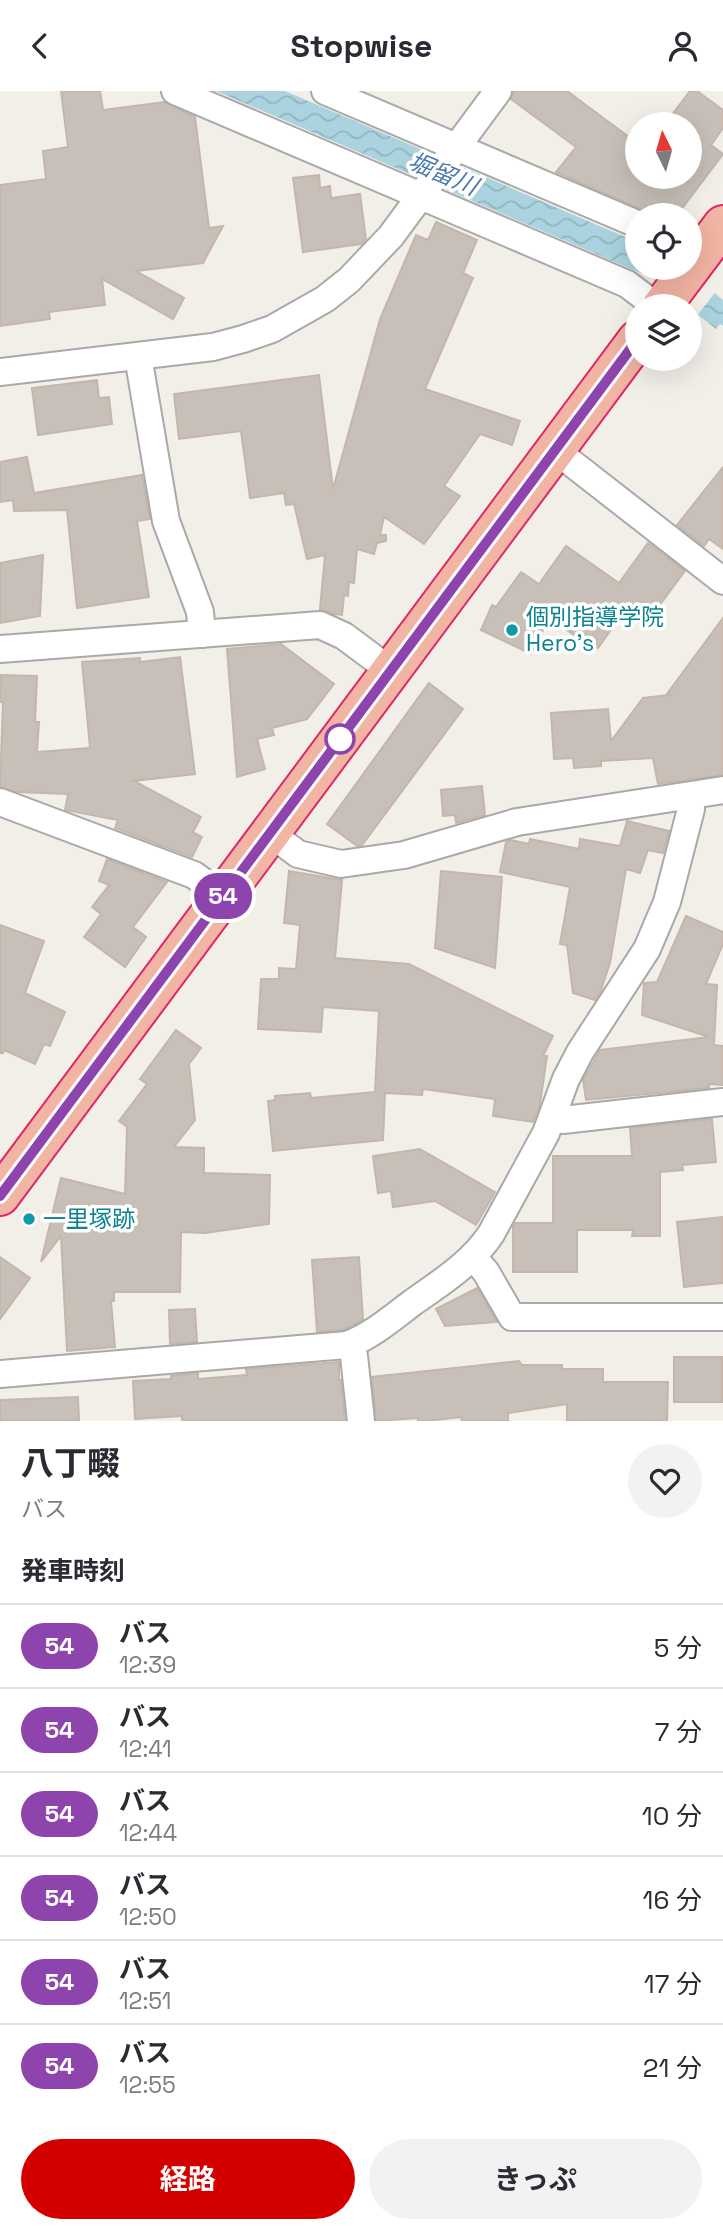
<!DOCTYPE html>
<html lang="ja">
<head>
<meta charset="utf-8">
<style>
	body { margin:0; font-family:"Space Grotesk","Noto Sans JP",sans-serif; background:#f2f2f3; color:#2b2b33; height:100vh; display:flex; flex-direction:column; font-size:26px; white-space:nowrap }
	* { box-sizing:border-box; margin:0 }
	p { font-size:23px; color:#7c7c81 }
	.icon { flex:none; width:38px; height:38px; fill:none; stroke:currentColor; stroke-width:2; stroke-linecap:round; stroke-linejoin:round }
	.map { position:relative; height:1330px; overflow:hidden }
	.drawer { display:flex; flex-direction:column; background:#fff; flex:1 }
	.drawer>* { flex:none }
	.badge { padding:0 14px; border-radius:23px; font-size:24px; line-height:46px }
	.needle { width:46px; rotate:355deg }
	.tools { position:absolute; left:625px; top:21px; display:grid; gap:14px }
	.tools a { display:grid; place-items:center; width:77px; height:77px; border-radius:50%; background:#fff; box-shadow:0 7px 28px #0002; font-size:35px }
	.map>.badge { position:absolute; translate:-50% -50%; box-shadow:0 0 0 4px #fff }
	h2 { padding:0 21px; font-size:26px; line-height:63px }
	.round { display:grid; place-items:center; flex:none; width:74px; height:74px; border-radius:37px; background:#f2f2f3 }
	.headline { display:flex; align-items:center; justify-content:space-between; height:119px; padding:0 21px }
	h1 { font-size:33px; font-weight:700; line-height:52px }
	.action { display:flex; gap:14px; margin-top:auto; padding:14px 21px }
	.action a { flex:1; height:80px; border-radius:42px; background:#d40000; color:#fff; font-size:28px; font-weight:700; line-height:80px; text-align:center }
	.action a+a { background:#f2f2f3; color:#2b2b33 }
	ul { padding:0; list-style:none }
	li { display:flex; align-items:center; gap:21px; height:84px; padding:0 21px; border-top:2px solid #e1e1e2 }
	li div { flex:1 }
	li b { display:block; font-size:26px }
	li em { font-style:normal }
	li .badge { min-width:77px; font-weight:700; text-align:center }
	header { display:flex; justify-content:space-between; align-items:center; height:91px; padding:0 21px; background:#fff; font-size:32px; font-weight:700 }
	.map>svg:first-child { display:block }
	.water { fill:url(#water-waves) }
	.pier { fill:#f2efe9 }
	.building { fill:#c7bfb8; stroke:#c4b6ab; stroke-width:2 }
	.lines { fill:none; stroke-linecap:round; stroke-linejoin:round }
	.minor-casing { stroke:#a9a9a9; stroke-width:30 }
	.trunk-casing { stroke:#dc2a67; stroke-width:42 }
	.minor { stroke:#fff; stroke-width:26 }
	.trunk { stroke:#f2b4a3; stroke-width:38 }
	.line-casing { stroke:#fff; stroke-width:16 }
	.line { stroke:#8e44ad; stroke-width:10 }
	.culture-dot { fill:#0f9aa8; stroke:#fff; stroke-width:2.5 }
	.stop-dot { fill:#fff; stroke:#8e44ad; stroke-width:3.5 }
	.labels { text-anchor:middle; stroke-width:7; stroke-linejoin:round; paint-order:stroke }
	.culture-label { font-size:23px; fill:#0d838f; stroke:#fff; text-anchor:start }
	.water-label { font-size:24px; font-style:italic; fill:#4a7aab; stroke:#fff }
</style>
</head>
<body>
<header><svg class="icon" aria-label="back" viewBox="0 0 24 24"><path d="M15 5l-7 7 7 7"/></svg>Stopwise<svg class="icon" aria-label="person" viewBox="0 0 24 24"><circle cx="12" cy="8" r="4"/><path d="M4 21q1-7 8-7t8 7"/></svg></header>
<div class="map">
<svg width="723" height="1330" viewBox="0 0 723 1330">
	<defs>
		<pattern id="water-waves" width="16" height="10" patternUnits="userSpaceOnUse" patternTransform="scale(1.75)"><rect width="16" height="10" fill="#aad3df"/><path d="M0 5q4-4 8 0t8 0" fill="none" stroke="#92b5bf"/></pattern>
	</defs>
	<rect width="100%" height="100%" fill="#f2efe9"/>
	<!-- water -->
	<path class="water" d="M216,0H285L637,151V177H682L723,209V235L720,233L716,238L650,186Z"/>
	<!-- pier -->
	<path class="pier" d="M648,177H685L716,200L697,225L690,220V215H683L642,185Z"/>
	<!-- building -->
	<g class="building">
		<path d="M61,0H100L103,19L165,11L195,26L209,137L223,135L203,172L136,180L184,207L173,228L102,188L105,214L49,221L50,228L0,235V94L46,88L43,60L68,56Z"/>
		<path d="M513,0H567L637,52V86H690V33H665L690,0H697L723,19V37L711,54L723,63L677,124H650L643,119L556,81L576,56L511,8Z"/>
		<path d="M319,84L320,97L330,95L331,107L360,103L366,148L361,153L303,161L293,87Z"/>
		<path d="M436,131L477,149L463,182L473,187L425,298L520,330L512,354L480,343L444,395L460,405L424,453L384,426L380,444H386V450L377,452L374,463L357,458L354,492L349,491L348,505L344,504L342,524L334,523L320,518L325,464L307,468L294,413L286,414L284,402L250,407L241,340L179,348L174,303L319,284L333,398L380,228L416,144L428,149Z"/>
		<path d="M97,289L99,307L109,306L112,333L38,344L32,297Z"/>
		<path d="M27,366L34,402L142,384L150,428L137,430L149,506L77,517L67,419L14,420L13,409L0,411V371Z"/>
		<path d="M723,376V458L709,448L704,455L677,434Z"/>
		<path d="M648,452L685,480L644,535L624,520L598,557L582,546L581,549L549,527L531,563L481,539L492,514L496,516L521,481L539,493L566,455L619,492Z"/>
		<path d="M43,464L40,525L0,532V472Z"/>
		<path d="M723,527V684L658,693L653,667L601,670V675L574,677L573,667L554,668L551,622L608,618L611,650L643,607L669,604L667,603Z"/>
		<path d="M281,553L334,593L307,628L272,637L274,644L257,648L265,678L237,686L227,558Z"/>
		<path d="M180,566L195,683L134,690L201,726L193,741L202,746L192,766L115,737L118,729L65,719L68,703L17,701L0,696L3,611H0L1,584L37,585L35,631H39L37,661L90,657L82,571L140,567V571Z"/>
		<path d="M429,592L463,618L362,754L357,755L327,733Z"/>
		<path d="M482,695L485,724L456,732L455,724L443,725L441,699Z"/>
		<path d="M627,730L669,740L663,762L648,759L640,782L626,778L610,872L601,899L595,909L573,902L567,854L560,853L570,796L500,781L506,751L511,749L529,753L530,748L579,758L580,748L620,755Z"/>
		<path d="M107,768L167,791L133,836L146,846L125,876L84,846L101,823L92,816L109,794L99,790Z"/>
		<path d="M289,780L342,789L335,867L409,873L553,945L543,965H547L540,1013L533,1031L493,1025L495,1008L423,998L422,1004L385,1002L383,1049L273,1060L268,1010L275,1009V1005L310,1002L311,1007L375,1001L379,920L323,916L321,941L258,938L261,888H279V877L296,878L300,834L284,832Z"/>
		<path d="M441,780L502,786L495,877L435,857Z"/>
		<path d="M686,825L723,841V853L706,893L717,894L714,954L723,955V994L709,993V997L586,1009L583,989L600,959L709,946L642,924L644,892L657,891Z"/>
		<path d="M0,834L44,850L25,902L65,921L50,955L44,953L35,973L4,959L3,962H0Z"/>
		<path d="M176,939L201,957L189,973L195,1029L174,1056L204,1057V1082L270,1084L269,1133L205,1142L181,1141L180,1201H114V1210H111L115,1256L67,1260L61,1145L41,1171L61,1087L125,1103L127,1036L119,1030L147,993L140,988Z"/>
		<path d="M712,1028L716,1071L682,1074L683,1079L660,1081V1145H632L633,1139H577V1181H513V1136L515,1132H553V1065H632L630,1037Z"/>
		<path d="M420,1058L495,1101L476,1134L435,1110L393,1116L391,1100L378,1102L373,1065Z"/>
		<path d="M723,1126V1192L684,1196L677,1131Z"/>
		<path d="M0,1166L30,1187L0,1228Z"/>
		<path d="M359,1166L363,1229L343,1239L317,1241L312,1169Z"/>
		<path d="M477,1197L497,1231L445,1235L436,1218Z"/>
		<path d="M195,1218L197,1251L170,1253L169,1219Z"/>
		<rect x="674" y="1266" width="48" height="45"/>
		<path d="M519,1270L522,1274H562V1278H603V1291H668L667,1330H567V1313L508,1322V1330H462L461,1326L427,1330H418V1327L376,1330L372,1286Z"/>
		<path d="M339,1271V1289H341L345,1330H182V1325L135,1328L133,1290L171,1288V1285L198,1282V1288L247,1284L246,1278Z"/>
		<path d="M78,1306L79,1330H0V1309Z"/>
	</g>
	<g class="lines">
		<!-- minor casing -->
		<g class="minor-casing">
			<g id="minor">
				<path d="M175,0L627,193L656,215"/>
				<path d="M325,0L637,133"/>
				<path d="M138,265L166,430L200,521L202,543"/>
				<path d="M0,281L213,256L243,248L272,238L325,208L349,189L391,145L498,0"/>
				<path d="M555,359L723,490"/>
				<path d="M0,558L320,534L344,545L391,580"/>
				<path d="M0,711L194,784L223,805"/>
				<path d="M270,742L298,763L341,773L404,764L517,731L723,699"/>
				<path d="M553,1025L563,1029L723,1011"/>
				<path d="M473,1166L486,1181L512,1226H723"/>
				<path d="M350,1253L354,1265L361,1330"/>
				<path d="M0,1283L347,1254C371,1245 391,1228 412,1212C440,1192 471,1173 491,1143L546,1042L566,988L580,961L647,858L667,811L691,718L689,706"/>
			</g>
		</g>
		<!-- trunk casing -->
		<g class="trunk-casing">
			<g id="trunk">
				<path d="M662,215L723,134"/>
				<path d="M0,1105L637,249"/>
			</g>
		</g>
		<!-- minor -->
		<use href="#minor" class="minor"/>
		<!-- trunk -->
		<use href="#trunk" class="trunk"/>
	</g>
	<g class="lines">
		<!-- line casing -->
		<g class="line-casing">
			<path id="line" d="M0,1105L637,249"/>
		</g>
		<!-- line -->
		<use href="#line" class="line"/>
	</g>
	<!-- markers -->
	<g class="culture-dot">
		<circle cx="512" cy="539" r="7"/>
		<circle cx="29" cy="1128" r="7"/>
	</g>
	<circle class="stop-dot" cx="340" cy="648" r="14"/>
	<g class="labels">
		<!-- culture labels -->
		<g class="culture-label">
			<text x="526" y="534">個別指導学院<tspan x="526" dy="26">Hero's</tspan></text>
			<text x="43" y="1136">一里塚跡</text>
		</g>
		<!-- water labels -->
		<g class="water-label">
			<text transform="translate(443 83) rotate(23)" y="8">堀留川</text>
		</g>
	</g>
</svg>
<div class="tools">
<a><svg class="needle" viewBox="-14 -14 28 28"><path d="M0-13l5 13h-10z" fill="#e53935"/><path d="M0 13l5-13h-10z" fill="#7c7c81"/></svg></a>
<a><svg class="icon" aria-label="locate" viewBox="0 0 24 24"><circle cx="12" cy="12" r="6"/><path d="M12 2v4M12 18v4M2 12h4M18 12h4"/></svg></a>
<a><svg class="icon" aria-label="layers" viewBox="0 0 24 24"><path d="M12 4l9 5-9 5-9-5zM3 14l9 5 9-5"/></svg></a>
</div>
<b class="badge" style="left:223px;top:805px;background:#8e44ad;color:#fff">54</b>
</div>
<section class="drawer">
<div class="headline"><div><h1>八丁畷</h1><p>バス</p></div><a class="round"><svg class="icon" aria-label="heart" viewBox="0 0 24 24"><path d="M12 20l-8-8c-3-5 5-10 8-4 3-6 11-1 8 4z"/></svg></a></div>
<h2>発車時刻</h2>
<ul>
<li><span class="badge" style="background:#8e44ad;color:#fff">54</span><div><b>バス</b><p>12:39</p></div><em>5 分</em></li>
<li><span class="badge" style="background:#8e44ad;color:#fff">54</span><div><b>バス</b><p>12:41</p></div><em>7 分</em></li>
<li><span class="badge" style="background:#8e44ad;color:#fff">54</span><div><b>バス</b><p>12:44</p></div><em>10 分</em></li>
<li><span class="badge" style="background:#8e44ad;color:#fff">54</span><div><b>バス</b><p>12:50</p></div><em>16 分</em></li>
<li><span class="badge" style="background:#8e44ad;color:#fff">54</span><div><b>バス</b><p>12:51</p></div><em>17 分</em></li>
<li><span class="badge" style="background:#8e44ad;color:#fff">54</span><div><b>バス</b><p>12:55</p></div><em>21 分</em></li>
</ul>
<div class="action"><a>経路</a><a>きっぷ</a></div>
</section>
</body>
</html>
